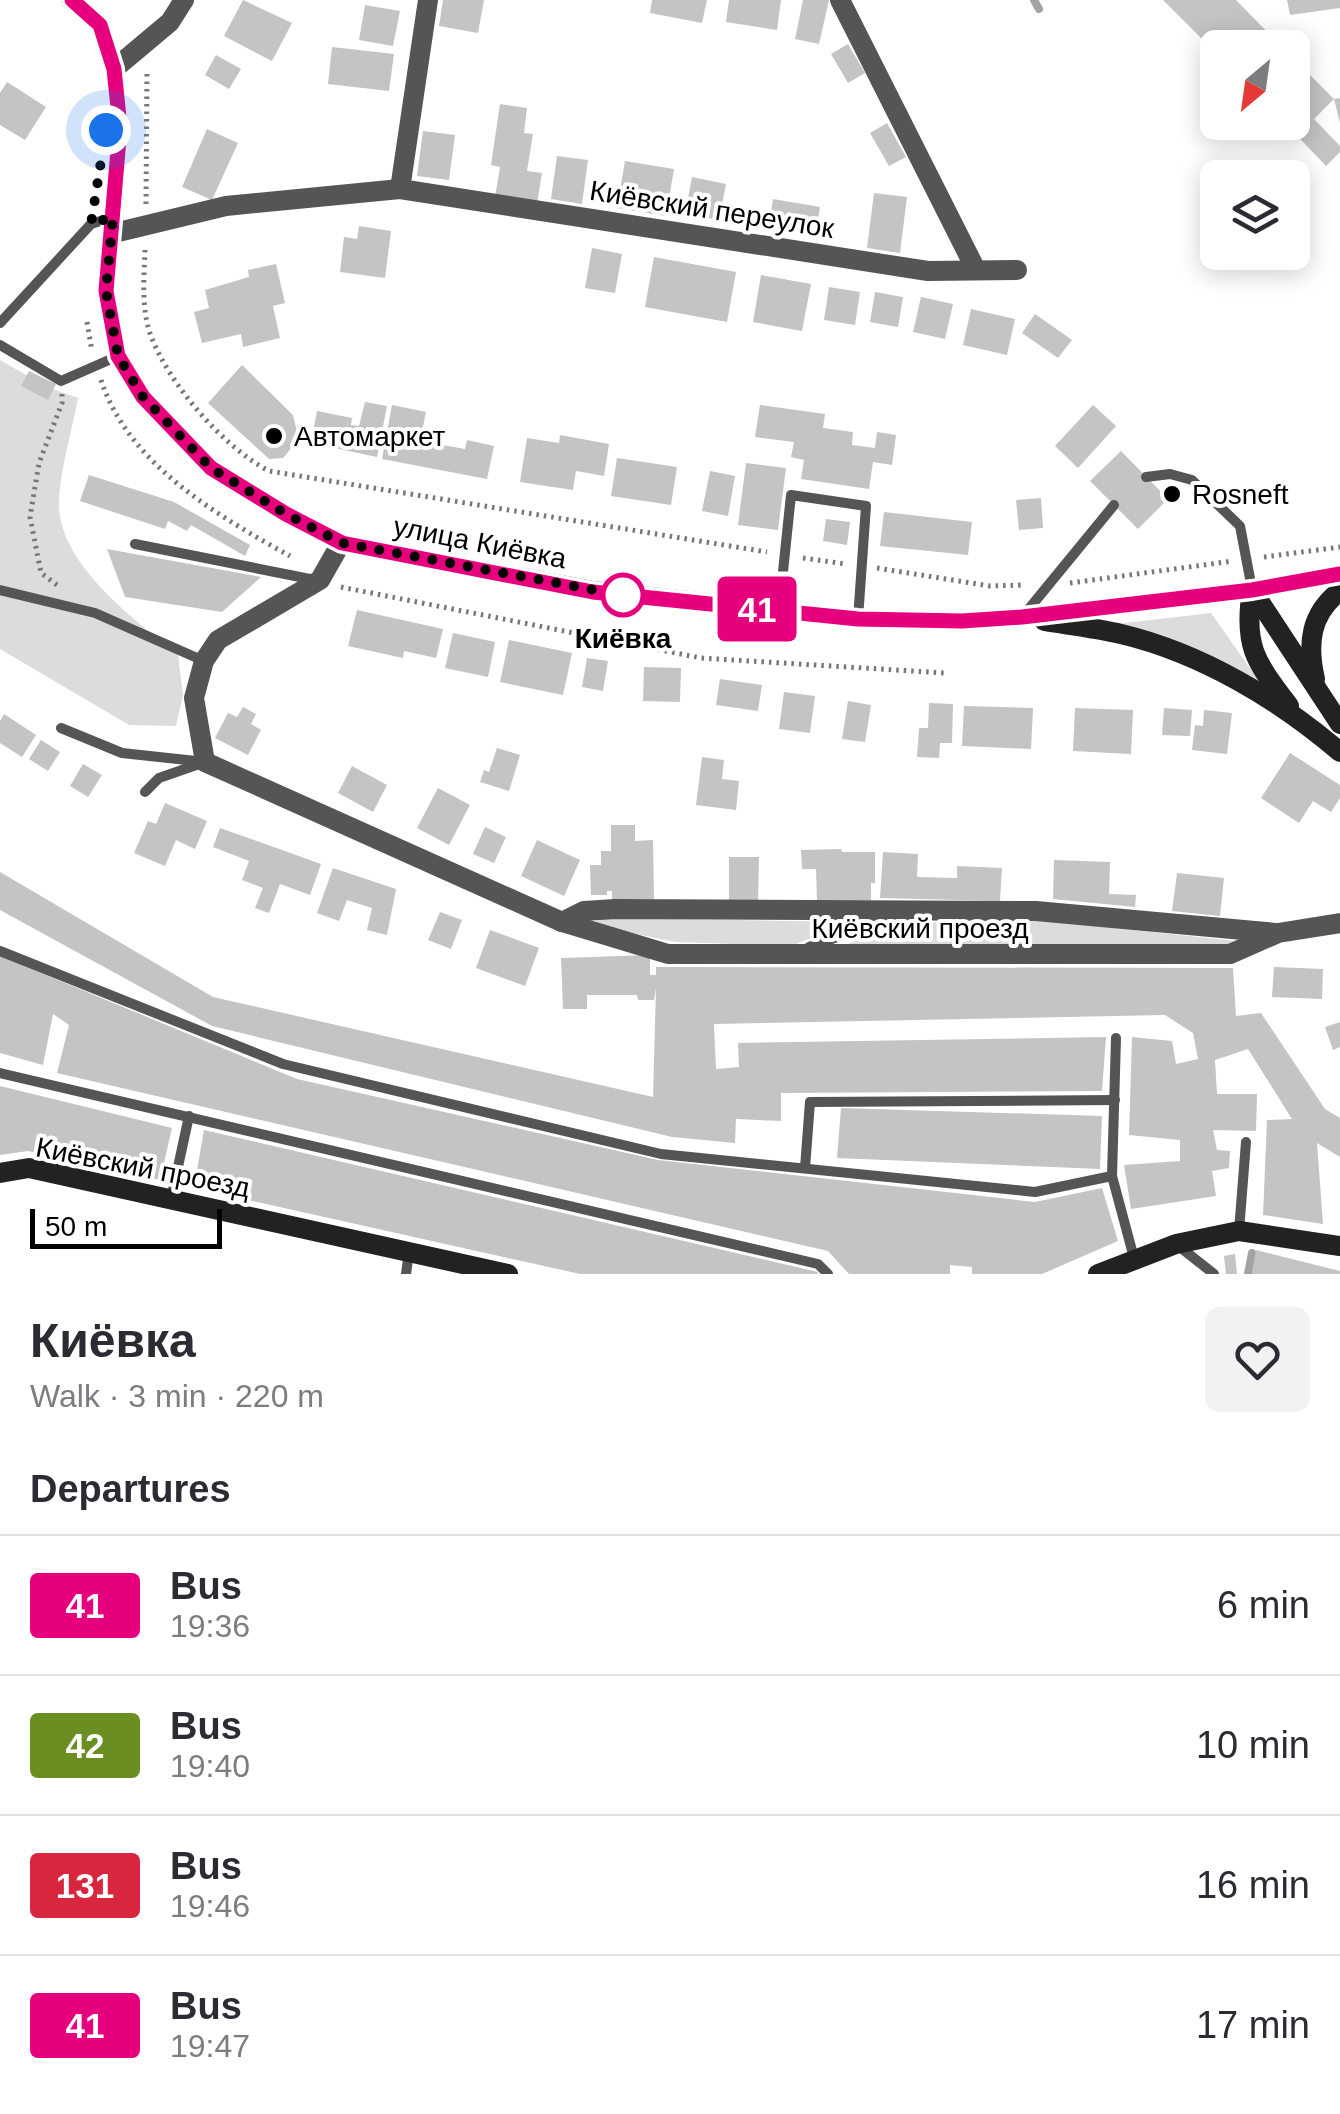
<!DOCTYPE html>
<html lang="en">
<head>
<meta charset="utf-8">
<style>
	body { margin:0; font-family:Helvetica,sans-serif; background:#f2f2f3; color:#2b2b33; height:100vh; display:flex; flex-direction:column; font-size:38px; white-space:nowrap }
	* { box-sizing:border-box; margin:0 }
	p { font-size:32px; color:#7c7c81 }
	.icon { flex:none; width:55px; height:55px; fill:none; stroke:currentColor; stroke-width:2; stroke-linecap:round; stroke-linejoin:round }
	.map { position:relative; height:1274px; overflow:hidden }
	.panel { display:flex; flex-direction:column; background:#fff; flex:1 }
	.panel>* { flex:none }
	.badge { padding:0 20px; border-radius:8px; font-size:35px; line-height:65px }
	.needle { width:65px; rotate:209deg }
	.fabs { position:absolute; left:1200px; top:30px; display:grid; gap:20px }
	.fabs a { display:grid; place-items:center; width:110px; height:110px; border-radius:15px; background:#fff; box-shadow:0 5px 25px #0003; font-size:50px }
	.scale { position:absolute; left:30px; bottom:25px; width:192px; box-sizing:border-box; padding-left:10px; border:5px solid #000; border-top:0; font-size:28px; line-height:35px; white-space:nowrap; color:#000; -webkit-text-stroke:8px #fff; paint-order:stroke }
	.you { position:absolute; width:50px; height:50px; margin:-25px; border:8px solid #fff; border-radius:50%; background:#1a73e8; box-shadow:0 0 0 15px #1a73e833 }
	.map>.badge { position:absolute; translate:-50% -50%; box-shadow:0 0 0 5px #fff }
	h2 { padding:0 30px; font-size:38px; line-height:90px }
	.round { display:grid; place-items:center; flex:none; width:105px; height:105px; border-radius:15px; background:#f2f2f3 }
	.headline { display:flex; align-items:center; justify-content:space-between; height:170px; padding:0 30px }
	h1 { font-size:48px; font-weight:800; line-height:75px }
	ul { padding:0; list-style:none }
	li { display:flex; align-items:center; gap:30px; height:140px; padding:0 30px; border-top:2px solid #e1e1e2 }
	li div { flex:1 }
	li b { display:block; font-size:38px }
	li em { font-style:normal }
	li .badge { min-width:110px; font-weight:700; text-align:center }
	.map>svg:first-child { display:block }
	.green { fill:#dcdcdc }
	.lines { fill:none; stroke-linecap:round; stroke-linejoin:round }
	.stream { stroke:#a3a3a3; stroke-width:8 }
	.building { fill:#c4c4c4 }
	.path { stroke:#777; stroke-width:5; stroke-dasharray:2.5 5; stroke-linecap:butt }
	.lane { stroke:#555; stroke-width:10 }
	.street { stroke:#555; stroke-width:20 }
	.secondary { stroke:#222; stroke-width:20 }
	.line-casing { stroke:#fff; stroke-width:22 }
	.line { stroke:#e6007e; stroke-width:15 }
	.walk { stroke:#000; stroke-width:10; stroke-dasharray:0 18 }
	.poi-dot { fill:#000; stroke:#fff; stroke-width:4 }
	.stop-dot { fill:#fff; stroke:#e6007e; stroke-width:5 }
	.labels { text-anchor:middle; stroke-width:8; stroke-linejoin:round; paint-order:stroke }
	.street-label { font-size:28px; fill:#000; stroke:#fff }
	.poi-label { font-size:28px; fill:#000; stroke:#fff; text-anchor:start }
	.stop-label { font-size:28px; font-weight:bold; fill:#000; stroke:#fff }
</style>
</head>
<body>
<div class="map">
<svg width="1340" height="1274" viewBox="0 0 1340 1274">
	<rect width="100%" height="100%" fill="#fff"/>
	<!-- green -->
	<g class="green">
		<path d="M0,360L47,387L78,398C72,431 61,466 59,499C55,562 135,620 178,655L183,695L176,726L129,725L0,649Z"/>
		<path d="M1211,613L1261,684L1107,625Z"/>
		<path d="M605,918L850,922L791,946L675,942L589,924Z"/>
		<path d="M1037,920L1236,941L1218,949L839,947L906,923Z"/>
	</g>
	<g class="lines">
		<!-- stream -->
		<g class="stream">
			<path d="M1034,0L1039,9"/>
			<path d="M1248,1274L1252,1253"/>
		</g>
	</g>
	<!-- building -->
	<g class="building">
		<path d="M243,0L292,23L272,61L224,36Z"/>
		<path d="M443,0H484L478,33L439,26Z"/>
		<path d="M652,0H707L702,23L650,13Z"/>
		<path d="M729,0H781L777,30L726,22Z"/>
		<path d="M803,0H829L819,44L795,39Z"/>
		<path d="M1163,0H1236L1283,48H1218V55Z"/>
		<path d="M1287,0H1340V8L1290,15Z"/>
		<path d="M365,5L400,11L393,46L359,40Z"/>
		<path d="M848,44L865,73L848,83L831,54Z"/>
		<path d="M332,47L394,54L389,91L328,84Z"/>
		<path d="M216,55L241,69L229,89L205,75Z"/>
		<path d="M1292,57L1334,99L1340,98V123L1334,99L1314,119L1340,146V152L1326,166L1284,122H1292Z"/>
		<path d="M7,82L46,107L25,140L0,125V93Z"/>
		<path d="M500,104L527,108L524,133L533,134L527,171L542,173L537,204L495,197L500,167L491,165Z"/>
		<path d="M887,123L906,157L889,166L870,133Z"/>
		<path d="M207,129L238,143L212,200L182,187Z"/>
		<path d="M423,131L455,135L449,180L417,176Z"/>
		<path d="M557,156L588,160L582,204L551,199Z"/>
		<path d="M625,161L674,169L666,216L617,208Z"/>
		<path d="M692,177L726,184L719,220L685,214Z"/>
		<path d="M874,193L907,197L900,253L867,248Z"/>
		<path d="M773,199L820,207L816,233L769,226Z"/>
		<path d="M359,226L391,231L385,278L340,272L344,237L357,239Z"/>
		<path d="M592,248L622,254L615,293L585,288Z"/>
		<path d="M654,257L736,272L727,322L645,307Z"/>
		<path d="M276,264L285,303L273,306L280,338L243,347L241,334L202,343L194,312L209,308L205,290L249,277L248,270Z"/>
		<path d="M761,275L811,284L802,331L753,322Z"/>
		<path d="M829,287L860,292L855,325L824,320Z"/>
		<path d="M875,292L903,297L898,327L870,322Z"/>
		<path d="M921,297L953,304L945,339L913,332Z"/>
		<path d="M971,309L1015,319L1007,355L963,345Z"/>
		<path d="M1035,314L1072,340L1058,358L1022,333Z"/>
		<path d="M242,365L293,415L297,432L293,446L283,458L269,459L208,403Z"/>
		<path d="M29,371L56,384L48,400L21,386Z"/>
		<path d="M365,402L387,406L377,457L311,443L317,411L352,418L351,425L359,426Z"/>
		<path d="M392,405L426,412L420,441L465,449L467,440L494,446L487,479L382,459Z"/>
		<path d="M760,405L825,414L823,428L853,432L852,445L875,448L877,432L896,435L892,465L873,462L869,489L801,479L804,460L791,457L794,442L755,437Z"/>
		<path d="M1093,405L1116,426L1078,468L1055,446Z"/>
		<path d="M560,435L609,444L604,476L576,471L573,490L520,482L527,438L559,443Z"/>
		<path d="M1121,451L1168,499L1138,529L1090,481Z"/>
		<path d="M617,458L677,467L671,505L611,496Z"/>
		<path d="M746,463L786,468L778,530L738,525Z"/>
		<path d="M710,471L735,476L728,516L702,511Z"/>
		<path d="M89,475L174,502L250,545L245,556L191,525L187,531L168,521L165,529L80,501Z"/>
		<path d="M1041,498L1043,528L1019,530L1016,500Z"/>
		<path d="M884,512L972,522L968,555L880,546Z"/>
		<path d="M826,519L850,522L847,545L823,541Z"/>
		<path d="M107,549L261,577L222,612L125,597Z"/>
		<path d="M357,610L443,629L436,658L404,651L403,658L348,646Z"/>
		<path d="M453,633L495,642L488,677L445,668Z"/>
		<path d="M509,640L572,653L563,695L500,682Z"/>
		<path d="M587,658L608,661L603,691L582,687Z"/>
		<path d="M644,667L681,668L680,702L643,701Z"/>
		<path d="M720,679L762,685L758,711L716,705Z"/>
		<path d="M784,692L815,696L810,733L779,729Z"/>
		<path d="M848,701L871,705L865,742L842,739Z"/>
		<path d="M929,703L953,704L952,743H940L939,758L917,757L919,728H928Z"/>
		<path d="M964,706L1033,708L1031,749L962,746Z"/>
		<path d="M243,707L256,714L251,724L261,730L248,755L215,738L228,713L237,717Z"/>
		<path d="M1075,708L1133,710L1131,754L1073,751Z"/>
		<path d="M1164,708L1192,710L1190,736L1162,735Z"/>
		<path d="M1204,710L1232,713L1227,754L1192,750L1195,725L1203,726Z"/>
		<path d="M4,714L36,735L22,757L0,743V721Z"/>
		<path d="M41,740L60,752L48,771L29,759Z"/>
		<path d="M497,748L520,755L509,791L480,782L484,770L489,772Z"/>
		<path d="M1290,753L1340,785V798L1331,812L1313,801L1299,823L1261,798Z"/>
		<path d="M702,757L724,760L722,779L739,781L736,810L696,805Z"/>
		<path d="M83,764L102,775L88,797L70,786Z"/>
		<path d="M352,766L387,785L373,812L338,793Z"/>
		<path d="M438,788L470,805L449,845L417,828Z"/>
		<path d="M165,803L207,821L195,849L176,840L165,866L134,853L148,821L156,824Z"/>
		<path d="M611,825H635V841L653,840L654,899L612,900V891H607V895H591L590,865H601V851H611Z"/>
		<path d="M485,827L506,837L494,863L473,854Z"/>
		<path d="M220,828L321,864L310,895L280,884L269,913L255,908L263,888L242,880L249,861L213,847Z"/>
		<path d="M537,840L580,860L564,896L521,876Z"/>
		<path d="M841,849L842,852H875V883H871V900L817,901L816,869H802L801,850Z"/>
		<path d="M883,852L918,854L917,877L957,878V866L1002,868L1000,901L880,898Z"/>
		<path d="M729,857H759L758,901L729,900Z"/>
		<path d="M1054,860L1110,862L1109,894L1136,895L1135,907L1053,899Z"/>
		<path d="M333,868L396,889L387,935L367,930L372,908L347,900L339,921L317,913Z"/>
		<path d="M0,872L213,997L653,1097L656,988L654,1000H638L637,995H587V1009H563L561,958L650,955V975H656V967L1233,968L1236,1016L1261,1013L1325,1109L1340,1118V1157L1317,1143L1323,1224L1263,1215L1267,1120L1292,1119L1248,1049L1215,1060L1217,1094H1257L1256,1131L1213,1130L1217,1150L1230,1151L1229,1168L1212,1171L1216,1196L1131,1209L1124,1165L1180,1161V1140L1129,1135L1132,1037L1172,1041L1176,1064L1198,1059L1193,1033L1165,1015L714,1024L716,1069L739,1067L738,1043L1106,1037L1102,1091L781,1093V1121L736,1119L735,1143L672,1137L212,1026L0,910Z"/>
		<path d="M1177,873L1224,878L1220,916L1172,911Z"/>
		<path d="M440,912L462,920L451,949L428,940Z"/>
		<path d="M490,930L539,948L525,986L476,968Z"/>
		<path d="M0,956L297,1079L658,1160L1035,1202L1102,1188L1118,1241L1042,1274H972V1267L950,1265V1274H849L828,1251L57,1073L69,1025L53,1014L43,1065L0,1053Z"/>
		<path d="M1274,967L1323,969L1322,999L1272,997Z"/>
		<path d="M1340,1022V1047L1333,1050L1325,1027Z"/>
		<path d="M0,1086L172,1128L160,1180L28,1151L0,1155Z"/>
		<path d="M841,1108L1102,1116L1100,1169L837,1158Z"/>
		<path d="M204,1130L818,1272L817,1274H580L194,1188Z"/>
		<path d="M1256,1250L1340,1271V1274H1252Z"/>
		<path d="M1235,1254L1237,1274H1226L1224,1256Z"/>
	</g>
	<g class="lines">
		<!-- path -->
		<g class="path">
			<path d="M146,204L147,70"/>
			<path d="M145,250C144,278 141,309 151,336C169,384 223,447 269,471L767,552"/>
			<path d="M87,322L92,351"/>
			<path d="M101,380C128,464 218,516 290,556"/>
			<path d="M1264,557L1340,547"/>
			<path d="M803,558L846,564"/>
			<path d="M877,568L990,586L1024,585"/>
			<path d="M1070,583L1233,561"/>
			<path d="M57,585L41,573L30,517L39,463L62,403V394"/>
			<path d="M341,587L701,658L945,673"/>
		</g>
		<!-- lane -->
		<g class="lane">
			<path d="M0,323L91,224L113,217"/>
			<path d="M0,345L61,381L118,356"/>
			<path d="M1146,477L1170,474L1192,480L1240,526L1252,589"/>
			<path d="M135,544L315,580"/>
			<path d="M0,590L95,613L204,661"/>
			<path d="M779,610L791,495L866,506L858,619"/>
			<path d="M1023,616L1114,505"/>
			<path d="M61,728L122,753L205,762L159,778L145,792"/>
			<path d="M809,947L897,916"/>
			<path d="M0,951L283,1064L661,1154L1035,1192L1112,1176L1134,1258"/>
			<path d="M0,1073L818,1264L828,1274"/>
			<path d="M805,1168L810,1102L1115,1100"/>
			<path d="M1112,1176L1116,1038"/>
			<path d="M171,1199L189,1116"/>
			<path d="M1239,1231L1246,1142"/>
			<path d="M1176,1244L1214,1274"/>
			<path d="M406,1274L409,1252"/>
		</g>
		<!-- street -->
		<g class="street">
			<path d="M840,0L975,268"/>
			<path d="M114,69L170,22L184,0"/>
			<path d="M400,189L428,0"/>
			<path d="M110,234L226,206L400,189L928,271L1017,270"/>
			<path d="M341,543L320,580L218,640L204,661L194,698L205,762L562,922L668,954H1230L1278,933L1340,923"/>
			<path d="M562,922L584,911L615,909L1036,911L1276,933"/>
		</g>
		<!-- secondary -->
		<g class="secondary">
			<path d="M71,0L100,25L114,69L120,127L106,291L118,356L143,397L211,468L286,514L341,543L593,591L858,619L962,621L1022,617L1252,590L1340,574"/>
			<path d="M1252,590L1340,724"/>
			<path d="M1252,590C1243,647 1256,662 1289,706"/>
			<path d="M1044,621C1069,625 1096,628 1121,634C1201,653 1278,699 1340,752"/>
			<path d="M1315,679C1307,644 1310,614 1340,591"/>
			<path d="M0,1173L29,1168L508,1274"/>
			<path d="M1098,1274L1176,1244L1239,1231L1340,1246"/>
		</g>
	</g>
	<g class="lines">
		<!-- line casing -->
		<g class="line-casing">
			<path id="line" d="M72,0L100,25L114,69L120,127L106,291L118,356L143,397L211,468L286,514L342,543L593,592L858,619L962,621L1022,617L1252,590L1340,574"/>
		</g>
		<!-- line -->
		<use href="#line" class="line"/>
		<!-- walk -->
		<path class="walk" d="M106,130L91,224L113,217L106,291L118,356L143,397L211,468L286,514L342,543L627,596L623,595"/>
	</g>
	<!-- markers -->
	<g class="poi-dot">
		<circle cx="274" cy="436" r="10"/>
		<circle cx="1172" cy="494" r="10"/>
	</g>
	<circle class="stop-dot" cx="623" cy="595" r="20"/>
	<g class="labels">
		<!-- street labels -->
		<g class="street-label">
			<text transform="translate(712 209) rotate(9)" y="10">Киёвский переулок</text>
			<text transform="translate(480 542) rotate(11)" y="10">улица Киёвка</text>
			<text x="920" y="938">Киёвский проезд</text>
			<text transform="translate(143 1167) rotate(11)" y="10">Киёвский проезд</text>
		</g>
		<!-- poi labels -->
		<g class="poi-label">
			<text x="294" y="446">Автомаркет</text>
			<text x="1192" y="504">Rosneft</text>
		</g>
		<!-- stop labels -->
		<g class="stop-label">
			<text x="623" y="648">Киёвка</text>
		</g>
	</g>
</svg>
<div class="fabs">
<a><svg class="needle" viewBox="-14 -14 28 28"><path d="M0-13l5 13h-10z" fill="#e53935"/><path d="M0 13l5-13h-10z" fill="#7c7c81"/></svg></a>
<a><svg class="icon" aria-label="layers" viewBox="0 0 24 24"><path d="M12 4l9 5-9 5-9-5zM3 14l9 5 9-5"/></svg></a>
</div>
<div class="scale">50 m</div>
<div class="you" style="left:106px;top:130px"></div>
<b class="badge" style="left:757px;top:609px;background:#e6007e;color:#fff">41</b>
</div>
<section class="panel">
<div class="headline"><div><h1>Киёвка</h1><p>Walk · 3 min · 220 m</p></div><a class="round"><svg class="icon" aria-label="heart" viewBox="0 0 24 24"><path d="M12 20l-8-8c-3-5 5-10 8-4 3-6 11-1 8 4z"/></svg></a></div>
<h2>Departures</h2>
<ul>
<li><span class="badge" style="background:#e6007e;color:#fff">41</span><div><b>Bus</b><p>19:36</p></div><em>6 min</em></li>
<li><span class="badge" style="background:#6b8e23;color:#fff">42</span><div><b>Bus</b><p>19:40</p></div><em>10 min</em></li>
<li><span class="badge" style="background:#d7263d;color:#fff">131</span><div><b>Bus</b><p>19:46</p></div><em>16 min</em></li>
<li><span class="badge" style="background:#e6007e;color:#fff">41</span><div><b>Bus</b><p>19:47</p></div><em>17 min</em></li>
</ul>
</section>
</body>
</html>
